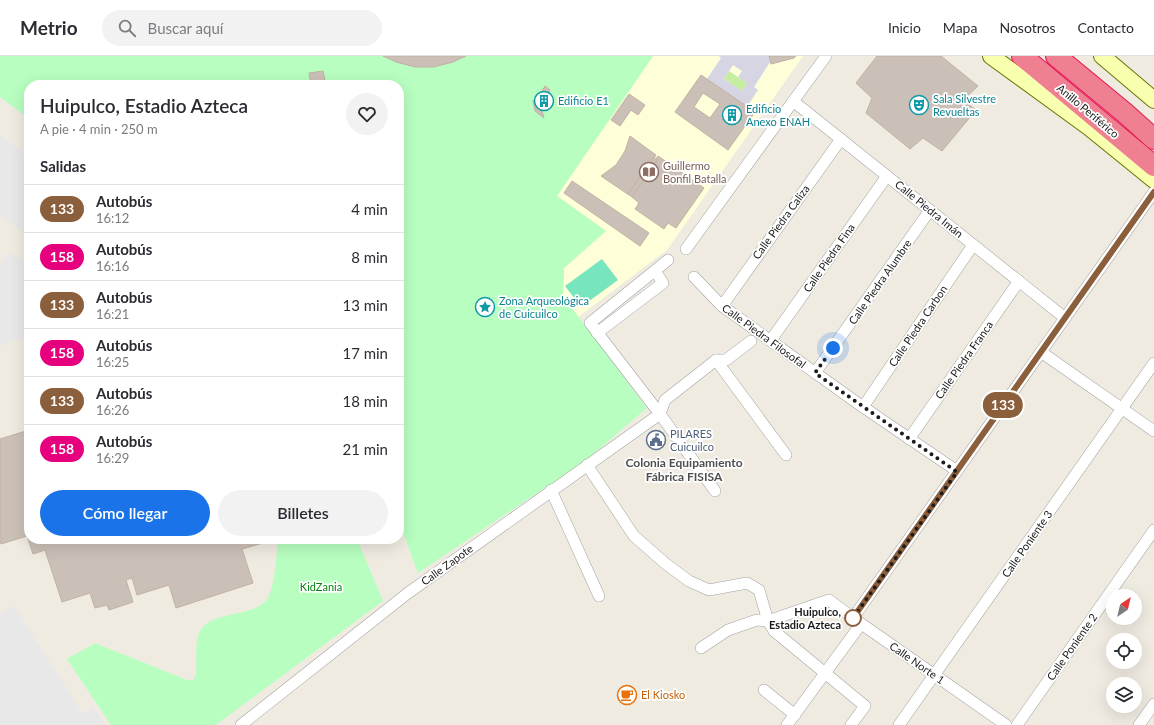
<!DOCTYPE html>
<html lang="es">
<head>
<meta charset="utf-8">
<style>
	body { margin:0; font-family:Lato,sans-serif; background:#f2f2f3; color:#2b2b33; height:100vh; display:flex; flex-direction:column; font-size:15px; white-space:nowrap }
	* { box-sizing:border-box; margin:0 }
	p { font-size:13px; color:#7c7c81 }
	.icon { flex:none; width:22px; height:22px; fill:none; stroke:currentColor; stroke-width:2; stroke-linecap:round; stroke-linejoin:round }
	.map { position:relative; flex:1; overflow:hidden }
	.panel { position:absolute; left:24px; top:24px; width:380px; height:464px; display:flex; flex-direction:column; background:#fff; border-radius:16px; box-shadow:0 4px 16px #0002 }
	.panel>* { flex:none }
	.badge { padding:0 8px; border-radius:13px; font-size:14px; line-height:26px }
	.needle { width:26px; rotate:35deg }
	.buttons { position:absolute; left:1106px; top:533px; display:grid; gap:8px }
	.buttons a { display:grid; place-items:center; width:36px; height:36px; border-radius:50%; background:#fff; box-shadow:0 4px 16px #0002; font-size:20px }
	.you { position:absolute; width:20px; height:20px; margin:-10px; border:3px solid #fff; border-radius:50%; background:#1a73e8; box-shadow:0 0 0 6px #1a73e833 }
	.map>.badge { position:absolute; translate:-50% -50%; box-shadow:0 0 0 2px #fff }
	h2 { padding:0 16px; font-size:15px; line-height:36px }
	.round { display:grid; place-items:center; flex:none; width:42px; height:42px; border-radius:21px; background:#f2f2f3 }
	.overview { display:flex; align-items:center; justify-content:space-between; height:68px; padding:0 16px }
	h1 { font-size:19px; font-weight:600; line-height:30px }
	.button { display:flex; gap:8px; margin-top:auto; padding:8px 16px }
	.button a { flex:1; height:46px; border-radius:24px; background:#1a73e8; color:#fff; font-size:16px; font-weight:600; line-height:46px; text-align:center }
	.button a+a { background:#f2f2f3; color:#2b2b33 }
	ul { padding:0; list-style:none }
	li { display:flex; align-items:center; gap:12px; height:48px; padding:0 16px; border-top:1px solid #e1e1e2 }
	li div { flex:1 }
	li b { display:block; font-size:15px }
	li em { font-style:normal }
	li .badge { min-width:44px; font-weight:700; text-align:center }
	header { display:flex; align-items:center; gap:24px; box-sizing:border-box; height:56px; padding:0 20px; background:#fff; border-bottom:1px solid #e1e1e2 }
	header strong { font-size:19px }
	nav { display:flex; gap:22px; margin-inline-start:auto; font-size:14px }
	.search { width:280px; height:36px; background:#f2f2f3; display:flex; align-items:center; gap:10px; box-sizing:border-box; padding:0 14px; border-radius:22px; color:#7c7c81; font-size:15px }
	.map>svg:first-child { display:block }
	.education { fill:#feffd9 }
	.grass { fill:#c5eea1 }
	.park { fill:#b8fec0 }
	.pitch { fill:#77e6be }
	.parking { fill:#e8e8e8 }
	.plaza { fill:#d5d5e4; fill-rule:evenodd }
	.building { fill:#cbc0b7; stroke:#c2b1a2; fill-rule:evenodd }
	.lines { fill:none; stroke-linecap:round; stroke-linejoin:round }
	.minor-casing { stroke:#a3a3a3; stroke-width:12 }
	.secondary-casing { stroke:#667600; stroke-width:18 }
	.motorway-casing { stroke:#e71455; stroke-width:22 }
	.minor { stroke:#fff; stroke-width:11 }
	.secondary { stroke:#f8ffae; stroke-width:16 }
	.motorway { stroke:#ee8091; stroke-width:20 }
	.line-casing { stroke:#fff; stroke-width:9 }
	.line { stroke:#8b5e3c; stroke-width:6 }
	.walk { stroke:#1c1c1c; stroke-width:4; stroke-dasharray:0 7.2 }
	.stop-dot { fill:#fff; stroke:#8b5e3c; stroke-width:2 }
	.labels { text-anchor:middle; stroke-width:3.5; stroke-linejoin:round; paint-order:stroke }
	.culture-label { font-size:11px; fill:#0d838f; stroke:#fff; text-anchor:start }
	.street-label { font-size:11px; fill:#1c1c1c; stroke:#fff }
	.education-label { font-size:11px; fill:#785e54; stroke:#fff; text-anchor:start }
	.service-label { font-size:11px; fill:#4e5e75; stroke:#fff; text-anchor:start }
	.park-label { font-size:11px; fill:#028311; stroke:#fff }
	.stop-label { font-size:11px; font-weight:bold; fill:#1c1c1c; stroke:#fff; text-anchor:end }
	.food-label { font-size:11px; fill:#c56008; stroke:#fff; text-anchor:start }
	.neighbourhood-label { font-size:12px; font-weight:bold; fill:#4f4f4f; stroke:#fff }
</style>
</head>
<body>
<header>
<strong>Metrio</strong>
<div class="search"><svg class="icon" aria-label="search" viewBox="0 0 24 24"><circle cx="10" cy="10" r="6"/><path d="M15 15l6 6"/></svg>Buscar aquí</div>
<nav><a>Inicio</a><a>Mapa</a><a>Nosotros</a><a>Contacto</a></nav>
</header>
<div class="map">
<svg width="1154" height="669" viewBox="0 0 1154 669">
	<rect width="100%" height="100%" fill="#efebe1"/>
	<!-- education -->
	<path class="education" d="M653,0H803L667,194L578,261L563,240L564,212L606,175L557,140Z"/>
	<!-- grass -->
	<path class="grass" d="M729,15L747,27L742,35L724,23Z"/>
	<!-- park -->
	<g class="park">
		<path d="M0,0H653L557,140L606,175L564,212L563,240L647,352L585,405L418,517L399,466V29H29V63L0,41Z"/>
		<path d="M278,483H357L383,545L216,669H111L67,603L95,587L187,624H193L196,620C197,608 195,592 198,580C205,553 254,563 267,543C276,529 276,499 278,483Z"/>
	</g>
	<!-- pitch -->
	<path class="pitch" d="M602,203L618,224L581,251L565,230Z"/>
	<!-- parking -->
	<g class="parking">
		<path d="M0,79L29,101V181L0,159Z"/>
		<path d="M10,196L29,210V279L0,290V209Z"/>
		<path d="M14,550L83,658L93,651L105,669H0V558Z"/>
	</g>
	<!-- plaza -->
	<path class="plaza" d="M719,0H769L770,6L754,31L758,34L747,51L707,23L721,2ZM733,9L742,15L738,21L747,27L742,35L724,23Z"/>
	<!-- building -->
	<g class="building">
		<path d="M383,0H466L453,6L434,11H415L396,6Z"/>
		<path d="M769,0H796L794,2L771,8Z"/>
		<path d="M877,0H941L978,30L963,44L976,54L942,95L923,82L910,93L866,57L872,42L856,27Z"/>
		<path d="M323,15L326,29H311L309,17Z"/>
		<path d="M701,19L755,56L728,94L675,56ZM703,37L720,48L710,62L694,51Z"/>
		<path d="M545,30L550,34L546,50L535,40L541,37Z"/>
		<path d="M629,38L645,49L638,59L631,54L620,70L611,64Z"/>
		<path d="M533,44L541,51L544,62L535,55Z"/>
		<path d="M630,80L656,99L629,139L601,120L616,109L625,95Z"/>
		<path d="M658,100L704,132L676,172L668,167L664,173L635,153L639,147L631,140Z"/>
		<path d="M653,101L657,104L632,141L628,138Z"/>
		<path d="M572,125L649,177L640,190L564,137Z"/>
		<path d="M29,374V483H261L263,487L242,493L253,527L176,552L169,529L137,539L132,522L126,524L133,546L109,554L107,549L95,552L90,537L62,546L45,494L33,498L27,480L1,488L0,484V383Z"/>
	</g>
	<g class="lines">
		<!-- minor casing -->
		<g class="minor-casing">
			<g id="minor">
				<path d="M793,45L1065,262"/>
				<path d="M686,193L826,0"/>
				<path d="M668,204L590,267L660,358L715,435"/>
				<path d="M694,221L722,250L863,351L957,415"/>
				<path d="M722,250L841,83"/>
				<path d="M597,277L663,227L655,215"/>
				<path d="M771,284L887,120"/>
				<path d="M1041,296L1154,375"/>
				<path d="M716,304L786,399"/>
				<path d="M815,317L930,154"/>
				<path d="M863,351L973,189"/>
				<path d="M660,358L665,344L716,304H726L751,285"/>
				<path d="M909,383L1019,225"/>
				<path d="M587,409L634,480L666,508L689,525L709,534L747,527L759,534L768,565L774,575L865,650L851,669"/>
				<path d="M551,434L599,540"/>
				<path d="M853,562L1154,136"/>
				<path d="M701,592L728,574L757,564L768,565L829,544L853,562L1006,669"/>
				<path d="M764,634L795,659"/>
				<path d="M241,669L408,537L660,358"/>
				<path d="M787,669L861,568"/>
				<path d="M899,669L1154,307"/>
				<path d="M1017,669L1154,474"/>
				<path d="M1139,669L1154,648"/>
			</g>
		</g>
		<!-- secondary casing -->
		<g class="secondary-casing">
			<g id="secondary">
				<path d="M991,0L1090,72L1154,124"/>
				<path d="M1102,0L1154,44"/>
			</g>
		</g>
		<!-- motorway casing -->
		<g class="motorway-casing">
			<g id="motorway">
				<path d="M1022,0L1154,110"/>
				<path d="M1056,0L1125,57L1154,83"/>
			</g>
		</g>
		<!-- minor -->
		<use href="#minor" class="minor"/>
		<!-- secondary -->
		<use href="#secondary" class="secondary"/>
		<!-- motorway -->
		<use href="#motorway" class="motorway"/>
	</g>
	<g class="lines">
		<!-- line casing -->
		<g class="line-casing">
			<path id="line" d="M853,562L1154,136"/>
		</g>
		<!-- line -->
		<use href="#line" class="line"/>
		<!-- walk -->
		<path class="walk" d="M833,292L815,317L957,416L853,562"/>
	</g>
	<!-- icons -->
	<defs>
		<g id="building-ring" transform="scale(1)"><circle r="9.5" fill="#fff" stroke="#0f9aa8" stroke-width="1.5"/><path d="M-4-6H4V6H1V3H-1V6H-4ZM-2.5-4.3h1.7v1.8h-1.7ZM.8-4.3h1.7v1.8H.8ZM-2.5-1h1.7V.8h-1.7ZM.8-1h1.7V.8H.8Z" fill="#0f9aa8"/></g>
		<g id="theatre-ring" transform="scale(1)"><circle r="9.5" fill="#fff" stroke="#0f9aa8" stroke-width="1.5"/><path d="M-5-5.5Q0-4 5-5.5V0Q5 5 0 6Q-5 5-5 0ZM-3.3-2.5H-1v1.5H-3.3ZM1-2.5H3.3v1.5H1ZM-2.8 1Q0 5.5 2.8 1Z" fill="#0f9aa8"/></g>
		<g id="library-ring" transform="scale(1)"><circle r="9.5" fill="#fff" stroke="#8d6e63" stroke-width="1.5"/><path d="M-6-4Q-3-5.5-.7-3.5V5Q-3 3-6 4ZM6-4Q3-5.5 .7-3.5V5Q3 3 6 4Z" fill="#8d6e63"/></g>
		<g id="sight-ring" transform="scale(1)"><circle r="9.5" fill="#fff" stroke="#0f9aa8" stroke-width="1.5"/><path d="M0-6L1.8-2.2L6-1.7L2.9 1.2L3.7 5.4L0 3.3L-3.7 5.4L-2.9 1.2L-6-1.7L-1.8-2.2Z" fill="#0f9aa8"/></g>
		<g id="civic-ring" transform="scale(1)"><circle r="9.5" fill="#fff" stroke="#5c6f8a" stroke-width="1.5"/><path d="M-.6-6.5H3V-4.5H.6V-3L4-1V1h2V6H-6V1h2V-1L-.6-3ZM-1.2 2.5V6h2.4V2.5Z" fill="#5c6f8a"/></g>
		<g id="cafe-ring" transform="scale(1)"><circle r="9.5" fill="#fff" stroke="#e8710a" stroke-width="1.5"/><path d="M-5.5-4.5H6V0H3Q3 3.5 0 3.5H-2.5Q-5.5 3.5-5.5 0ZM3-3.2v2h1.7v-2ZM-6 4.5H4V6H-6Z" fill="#e8710a"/></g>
	</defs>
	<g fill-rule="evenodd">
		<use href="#building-ring" x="544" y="45"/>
		<use href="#theatre-ring" x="919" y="49"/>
		<use href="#building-ring" x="732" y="59"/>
		<use href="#library-ring" x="649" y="116"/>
		<use href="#sight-ring" x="485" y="251"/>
		<use href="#civic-ring" x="656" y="384"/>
		<use href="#cafe-ring" x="627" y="639"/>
	</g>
	<!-- markers -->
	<circle class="stop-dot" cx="853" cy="562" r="8"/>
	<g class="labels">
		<!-- culture labels -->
		<g class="culture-label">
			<text x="933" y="47">Sala Silvestre<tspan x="933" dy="13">Revueltas</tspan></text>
			<text x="558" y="49">Edificio E1</text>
			<text x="746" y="57">Edificio<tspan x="746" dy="13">Anexo ENAH</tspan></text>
			<text x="499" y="249">Zona Arqueológica<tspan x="499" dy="13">de Cuicuilco</tspan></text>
		</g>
		<!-- street labels -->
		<g class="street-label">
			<text transform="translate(1088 55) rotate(40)" y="4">Anillo Periférico</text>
			<text transform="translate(929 153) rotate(39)" y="4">Calle Piedra Imán</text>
			<text transform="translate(781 166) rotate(-54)" y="4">Calle Piedra Caliza</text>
			<text transform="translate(829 202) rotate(-55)" y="4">Calle Piedra Fina</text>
			<text transform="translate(880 226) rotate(-55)" y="4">Calle Piedra Alumbre</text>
			<text transform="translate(918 270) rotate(-56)" y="4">Calle Piedra Carbon</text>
			<text transform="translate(764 280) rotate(36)" y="4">Calle Piedra Filosofal</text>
			<text transform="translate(964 304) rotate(-55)" y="4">Calle Piedra Franca</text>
			<text transform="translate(1027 488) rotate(-55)" y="4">Calle Poniente 3</text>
			<text transform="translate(447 509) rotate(-36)" y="4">Calle Zapote</text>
			<text transform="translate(1072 591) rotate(-55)" y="4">Calle Poniente 2</text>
			<text transform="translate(917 607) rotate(35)" y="4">Calle Norte 1</text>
		</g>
		<!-- education labels -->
		<g class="education-label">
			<text x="663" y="114">Guillermo<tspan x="663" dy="13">Bonfil Batalla</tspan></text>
		</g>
		<!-- service labels -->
		<g class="service-label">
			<text x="670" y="382">PILARES<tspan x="670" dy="13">Cuicuilco</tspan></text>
		</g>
		<!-- park labels -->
		<g class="park-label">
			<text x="321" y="535">KidZania</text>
		</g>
		<!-- stop labels -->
		<g class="stop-label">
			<text x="841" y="560">Huipulco,<tspan x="841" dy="13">Estadio Azteca</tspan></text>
		</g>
		<!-- food labels -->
		<g class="food-label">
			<text x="641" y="643">El Kiosko</text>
		</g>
		<!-- neighbourhood labels -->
		<g class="neighbourhood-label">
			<text x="684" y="411">Colonia Equipamiento<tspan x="684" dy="14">Fábrica FISISA</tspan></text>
		</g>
	</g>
</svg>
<div class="buttons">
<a><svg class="needle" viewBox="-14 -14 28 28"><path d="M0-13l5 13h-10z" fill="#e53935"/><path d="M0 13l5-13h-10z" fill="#7c7c81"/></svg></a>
<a><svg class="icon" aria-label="locate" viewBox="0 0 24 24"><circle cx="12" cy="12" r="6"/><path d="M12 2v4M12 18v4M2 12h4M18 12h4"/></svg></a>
<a><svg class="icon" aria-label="layers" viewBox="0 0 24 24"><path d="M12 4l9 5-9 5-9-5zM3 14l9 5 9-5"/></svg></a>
</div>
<div class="you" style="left:833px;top:292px"></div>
<b class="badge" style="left:1003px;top:349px;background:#8b5e3c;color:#fff">133</b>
<section class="panel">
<div class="overview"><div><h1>Huipulco, Estadio Azteca</h1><p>A pie · 4 min · 250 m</p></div><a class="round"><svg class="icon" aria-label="heart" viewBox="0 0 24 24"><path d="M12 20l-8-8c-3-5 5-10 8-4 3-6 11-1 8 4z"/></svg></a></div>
<h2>Salidas</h2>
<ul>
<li><span class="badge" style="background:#8b5e3c;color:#fff">133</span><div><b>Autobús</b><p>16:12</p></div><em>4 min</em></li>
<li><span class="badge" style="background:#e6007e;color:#fff">158</span><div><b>Autobús</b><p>16:16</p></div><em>8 min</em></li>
<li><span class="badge" style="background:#8b5e3c;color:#fff">133</span><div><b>Autobús</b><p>16:21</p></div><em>13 min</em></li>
<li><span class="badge" style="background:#e6007e;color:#fff">158</span><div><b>Autobús</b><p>16:25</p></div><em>17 min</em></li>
<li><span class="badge" style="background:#8b5e3c;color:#fff">133</span><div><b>Autobús</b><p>16:26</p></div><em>18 min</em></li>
<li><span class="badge" style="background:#e6007e;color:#fff">158</span><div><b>Autobús</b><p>16:29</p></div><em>21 min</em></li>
</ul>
<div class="button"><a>Cómo llegar</a><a>Billetes</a></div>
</section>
</div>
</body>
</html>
